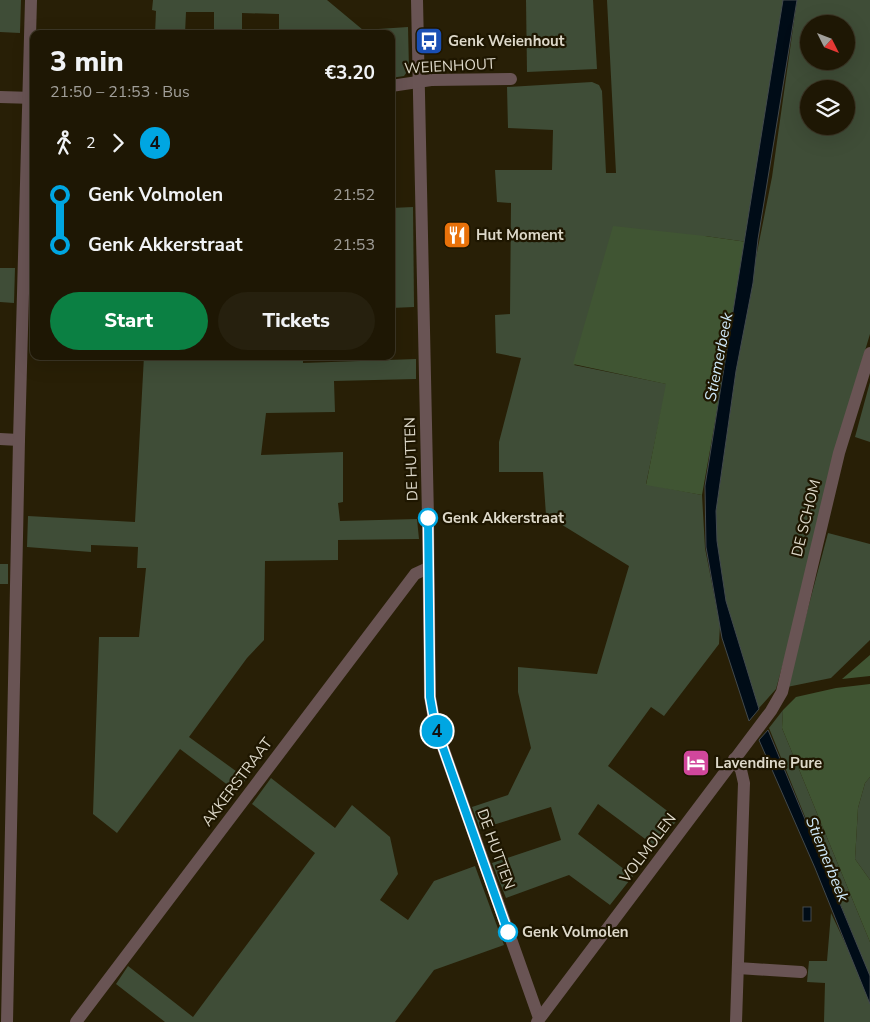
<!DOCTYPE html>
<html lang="en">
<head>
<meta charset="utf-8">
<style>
	body { margin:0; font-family:"Nunito Sans",sans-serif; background:#26200e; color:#f1f3f6; height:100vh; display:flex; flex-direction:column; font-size:19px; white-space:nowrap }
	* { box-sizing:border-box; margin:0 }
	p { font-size:16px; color:#a19f9a }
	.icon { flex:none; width:28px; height:28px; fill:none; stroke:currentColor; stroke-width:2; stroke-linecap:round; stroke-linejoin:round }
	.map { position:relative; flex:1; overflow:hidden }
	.sheet { position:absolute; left:30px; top:30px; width:365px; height:330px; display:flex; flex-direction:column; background:#1e1704; border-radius:10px; box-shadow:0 5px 20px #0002,0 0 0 1px #3c3626 }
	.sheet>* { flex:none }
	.badge { padding:0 10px; border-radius:16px; font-size:18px; line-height:32px }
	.needle { width:32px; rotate:132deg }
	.fabs { position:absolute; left:800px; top:15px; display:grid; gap:10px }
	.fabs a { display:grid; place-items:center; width:55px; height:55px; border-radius:50%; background:#1e1704; box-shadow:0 5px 20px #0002,0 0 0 1px #3c3626; font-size:25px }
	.map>.badge { position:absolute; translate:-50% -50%; box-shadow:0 0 0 2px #fff }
	.legs { display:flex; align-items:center; gap:8px; height:55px; padding:0 20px; font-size:16px }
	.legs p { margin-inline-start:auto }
	.overview { display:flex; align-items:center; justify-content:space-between; height:85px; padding:0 20px }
	h1 { font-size:28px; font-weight:800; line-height:38px }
	.button { display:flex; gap:10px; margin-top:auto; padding:10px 20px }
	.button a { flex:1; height:58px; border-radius:30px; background:#0b8043; color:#fff; font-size:20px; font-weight:800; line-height:58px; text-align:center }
	.button a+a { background:#26200e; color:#f1f3f6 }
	ul { padding:0 20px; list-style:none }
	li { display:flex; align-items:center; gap:18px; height:50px; font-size:19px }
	li i { display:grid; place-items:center; width:8px; height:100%; margin:0 6px; background:currentColor }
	li i::after { content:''; width:12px; height:12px; margin:-6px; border:4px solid; border-radius:50%; background:#1e1704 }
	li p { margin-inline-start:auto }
	li:first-child i { background:linear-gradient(#0000 50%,currentColor 0) }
	li:last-child i { background:linear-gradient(currentColor 50%,#0000 0) }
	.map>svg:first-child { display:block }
	.green { fill:#3f4d37; fill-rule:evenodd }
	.forest { fill:#405533 }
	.water { fill:#000c17; stroke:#42494c }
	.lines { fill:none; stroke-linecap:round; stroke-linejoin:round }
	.minor { stroke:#695454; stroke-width:12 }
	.line-1-casing { stroke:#fff; stroke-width:11 }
	.line-1 { stroke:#00a6e2; stroke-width:8 }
	.stop-1-dot { fill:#fff; stroke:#00a6e2; stroke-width:2.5 }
	.labels { text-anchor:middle; stroke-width:4.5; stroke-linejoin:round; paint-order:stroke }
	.poi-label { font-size:15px; font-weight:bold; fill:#ddd8c9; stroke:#1e1600; text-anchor:start }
	.street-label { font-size:15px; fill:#ddd8c9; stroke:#1e1600 }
	.stop-label { font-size:15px; font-weight:bold; fill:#ddd8c9; stroke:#1e1600; text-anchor:start }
	.water-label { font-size:16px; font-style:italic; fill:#cde7f8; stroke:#1e1600 }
</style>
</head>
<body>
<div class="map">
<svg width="870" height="1022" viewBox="0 0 870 1022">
	<rect width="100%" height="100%" fill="#281f06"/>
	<!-- green -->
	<g class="green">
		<path d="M0,0H21L20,33L0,32Z"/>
		<path d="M153,0H327L363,30L408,27L409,69L404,76L391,78V34H279V14L242,13V34H214V12H186L185,34H155L156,11L152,10Z"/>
		<path d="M526,0H593L597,69L527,72Z"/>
		<path d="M607,0H787L747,242L705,236L574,365L667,384L646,484L702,495L705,548L720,625L719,644L664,716L651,707L608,766L678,819L656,847L598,804L578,834L633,876L610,905L569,875L506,898L492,863L561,840L551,807L480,829L472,807L508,795L531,748L518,692V667L597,674L629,566L546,515L543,472H499V442L521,358L496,353L495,315L510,314L511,203L497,202L495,170H552L553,130L508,128L507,87L592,82L599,85L602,91L606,173H616Z"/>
		<path d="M797,0H870V334L837,444L794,624L776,689L759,708L736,653L716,553V505L719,471L739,343L772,177ZM809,24H846V61H809ZM809,89H846V126H809Z"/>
		<path d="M413,207L414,307L391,308V208Z"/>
		<path d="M0,268H15L14,303L0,302Z"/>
		<path d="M144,356H303V363L416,359V379L334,381L335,412L266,413L261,455L343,452V502L338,503L340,521L417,519L419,539L338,540V560L265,561L264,640L247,658L189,737L240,774L249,775L237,792L180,749L117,833L93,814L99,637H139L146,568H137L138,547L91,545V552L27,547L28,516L135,522Z"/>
		<path d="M870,382V442L855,437Z"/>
		<path d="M828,533L870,544V640L831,678L787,687Z"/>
		<rect x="0" y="564" width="8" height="20"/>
		<path d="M783,710L782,728L870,942V977L769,728Z"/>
		<path d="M870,777V880L855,859L858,808L865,783Z"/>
		<path d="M271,778L335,828L352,805L390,837L398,874L380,900L408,920L434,881L475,866L504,945L434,970L395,1022H165L116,984L128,966L193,1017L315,853L252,804Z"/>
		<path d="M831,913L868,992L870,998V1022H824L825,983L807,982L809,961H827Z"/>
	</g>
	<!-- forest -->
	<g class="forest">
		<path d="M613,226L705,236L747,242L702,495L646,485L666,384L573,364Z"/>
		<path d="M870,655V676L842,679Z"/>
		<path d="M870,684V777L865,783L858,808L855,859L870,880V942L782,728L783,710L796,697L836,688Z"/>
	</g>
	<!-- water -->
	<g class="water">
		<path d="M783,0H797L758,239L753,283L736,371L716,511L717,541L726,601L759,709L749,721L722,638L706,547L705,486Z"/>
		<path d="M768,730L870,976V1004L815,868L759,740Z"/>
		<rect x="803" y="907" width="8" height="14"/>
	</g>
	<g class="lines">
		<!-- minor -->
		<g class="minor">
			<path d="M417,0L428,518L430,697L435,725L539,1018"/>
			<path d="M391,86L431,80L511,79"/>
			<path d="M0,97L34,98"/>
			<path d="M0,439L19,440"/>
			<path d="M734,759L741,770L744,783L736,1022"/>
			<path d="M738,968L801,972"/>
			<path d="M7,1022L19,440L31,0"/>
			<path d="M76,1022L415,574L428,568"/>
			<path d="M537,1022L771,711L782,692L839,453L870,353"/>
		</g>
	</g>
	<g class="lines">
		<!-- line-1 casing -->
		<g class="line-1-casing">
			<path id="line-1" d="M428,518L430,697L435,725L508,932"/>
		</g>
		<!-- line-1 -->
		<use href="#line-1" class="line-1"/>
	</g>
	<!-- icons -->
	<defs>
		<g id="bus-square" transform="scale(1.4375)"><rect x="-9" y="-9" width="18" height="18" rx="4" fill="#1a4fb4" stroke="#1e1600"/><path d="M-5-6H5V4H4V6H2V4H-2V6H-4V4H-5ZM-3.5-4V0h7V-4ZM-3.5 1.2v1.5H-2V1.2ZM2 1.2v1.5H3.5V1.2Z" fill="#fff"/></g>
		<g id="restaurant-square" transform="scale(1.4375)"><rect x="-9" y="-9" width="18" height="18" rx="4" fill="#e8710a" stroke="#1e1600"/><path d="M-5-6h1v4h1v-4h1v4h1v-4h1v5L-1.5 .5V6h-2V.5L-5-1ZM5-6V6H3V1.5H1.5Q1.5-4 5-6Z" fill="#fff"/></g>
		<g id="hotel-square" transform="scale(1.4375)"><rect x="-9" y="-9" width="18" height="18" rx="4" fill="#d1479c" stroke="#1e1600"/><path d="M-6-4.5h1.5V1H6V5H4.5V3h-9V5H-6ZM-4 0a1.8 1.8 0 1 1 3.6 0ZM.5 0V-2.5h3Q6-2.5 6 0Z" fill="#fff"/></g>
	</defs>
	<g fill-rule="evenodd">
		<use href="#bus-square" x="429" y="41"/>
		<use href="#restaurant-square" x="457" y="235"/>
		<use href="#hotel-square" x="696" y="763"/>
	</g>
	<!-- markers -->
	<g class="stop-1-dot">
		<circle cx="428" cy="518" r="9"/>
		<circle cx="508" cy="932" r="9"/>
	</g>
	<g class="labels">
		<!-- poi labels -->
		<g class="poi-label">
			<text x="448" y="46">Genk Weienhout</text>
			<text x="476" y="240">Hut Moment</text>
			<text x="715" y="768">Lavendine Pure</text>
		</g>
		<!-- street labels -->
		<g class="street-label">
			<text transform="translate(450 66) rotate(-3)" y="5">WEIENHOUT</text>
			<text transform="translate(411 459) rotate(-92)" y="5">DE HUTTEN</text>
			<text transform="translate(806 518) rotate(-76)" y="5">DE SCHOM</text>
			<text transform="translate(237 782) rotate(-53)" y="5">AKKERSTRAAT</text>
			<text transform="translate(648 848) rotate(-53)" y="5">VOLMOLEN</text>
			<text transform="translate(496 849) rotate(70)" y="5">DE HUTTEN</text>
		</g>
		<!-- stop labels -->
		<g class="stop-label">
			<text x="442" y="523">Genk Akkerstraat</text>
			<text x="522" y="937">Genk Volmolen</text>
		</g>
		<!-- water labels -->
		<g class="water-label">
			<text transform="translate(718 357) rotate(-79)" y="6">Stiemerbeek</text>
			<text transform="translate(828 859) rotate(68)" y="6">Stiemerbeek</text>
		</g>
	</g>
</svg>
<div class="fabs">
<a><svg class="needle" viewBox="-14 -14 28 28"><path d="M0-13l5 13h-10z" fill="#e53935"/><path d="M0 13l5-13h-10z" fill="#a19f9a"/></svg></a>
<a><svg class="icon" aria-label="layers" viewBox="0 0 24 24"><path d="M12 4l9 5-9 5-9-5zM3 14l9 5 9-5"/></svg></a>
</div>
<b class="badge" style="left:437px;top:731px;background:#00a6e2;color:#111">4</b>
<section class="sheet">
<div class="overview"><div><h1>3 min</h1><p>21:50 – 21:53 · Bus</p></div><b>€3.20</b></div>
<div class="legs"><svg class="icon" aria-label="walk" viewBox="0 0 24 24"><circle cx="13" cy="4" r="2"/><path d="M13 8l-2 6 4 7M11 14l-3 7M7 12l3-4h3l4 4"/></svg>2<svg class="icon" aria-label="forward" viewBox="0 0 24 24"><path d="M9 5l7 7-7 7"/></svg><b class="badge" style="background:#00a6e2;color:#111">4</b></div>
<ul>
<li><i style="color:#00a6e2"></i><b>Genk Volmolen</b><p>21:52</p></li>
<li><i style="color:#00a6e2"></i><b>Genk Akkerstraat</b><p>21:53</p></li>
</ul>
<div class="button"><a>Start</a><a>Tickets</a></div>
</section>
</div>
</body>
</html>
